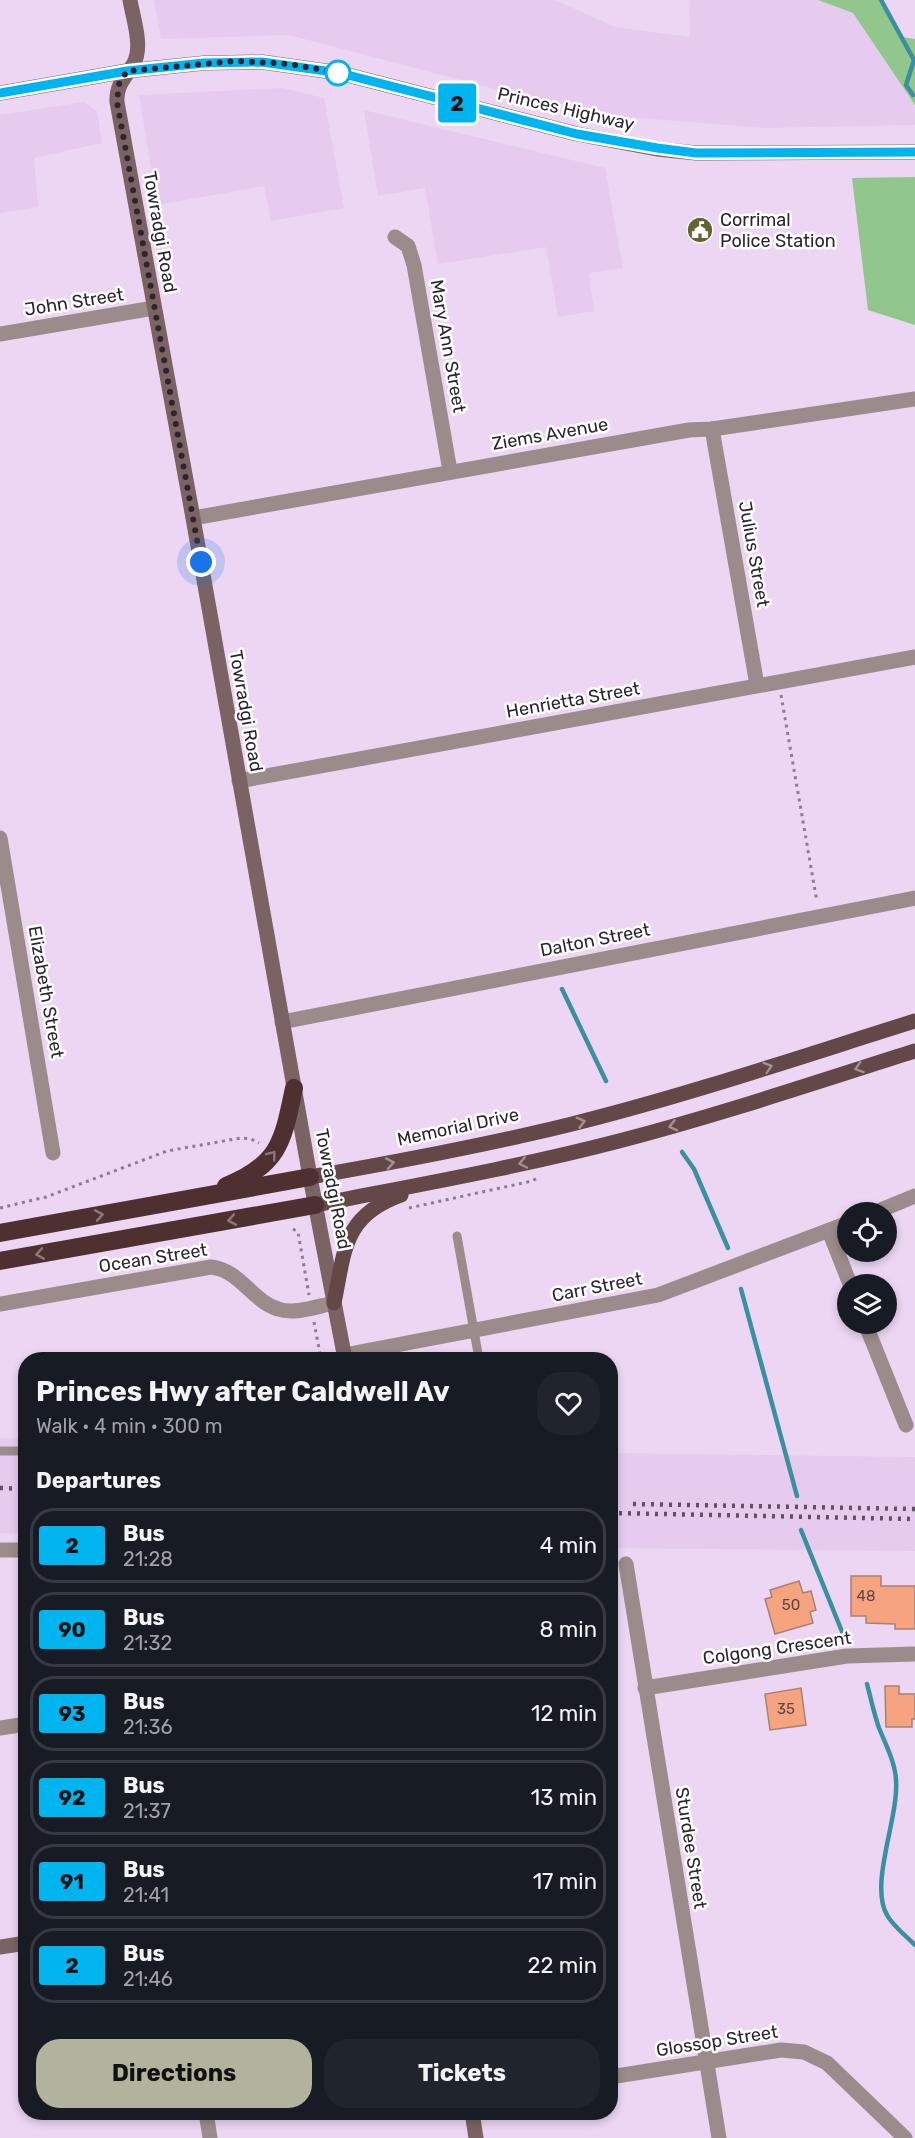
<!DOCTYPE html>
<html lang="en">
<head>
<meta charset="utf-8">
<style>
	body { margin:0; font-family:Rubik,sans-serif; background:#20242c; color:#f1f3f6; height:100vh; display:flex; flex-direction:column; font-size:22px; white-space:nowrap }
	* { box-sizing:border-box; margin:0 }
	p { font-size:20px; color:#9ea1a6 }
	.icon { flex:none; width:33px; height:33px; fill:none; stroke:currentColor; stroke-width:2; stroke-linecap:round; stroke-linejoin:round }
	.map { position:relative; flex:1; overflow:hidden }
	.side { position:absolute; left:18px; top:1352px; width:600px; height:768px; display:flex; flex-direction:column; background:#171b24; border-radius:24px; box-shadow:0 3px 9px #0003 }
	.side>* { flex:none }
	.badge { padding:0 12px; border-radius:4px; font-size:21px; line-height:39px }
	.tools { position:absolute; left:837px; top:1202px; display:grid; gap:12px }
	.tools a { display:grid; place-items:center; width:60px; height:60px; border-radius:50%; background:#171b24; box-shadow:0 3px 9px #0003; font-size:30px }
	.you { position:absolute; width:30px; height:30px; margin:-15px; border:4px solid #fff; border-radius:50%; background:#1a73e8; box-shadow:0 0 0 9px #1a73e833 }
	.map>.badge { position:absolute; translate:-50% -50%; box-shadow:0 0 0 3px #fff }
	h2 { padding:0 18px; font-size:22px; line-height:54px }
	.round { display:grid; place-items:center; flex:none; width:63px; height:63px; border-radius:24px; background:#20242c }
	.overview { display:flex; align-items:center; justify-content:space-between; height:102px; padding:0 18px }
	h1 { font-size:28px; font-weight:700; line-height:45px }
	.primary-button { display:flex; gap:12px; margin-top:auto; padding:12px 18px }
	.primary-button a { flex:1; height:69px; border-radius:24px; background:#b2b39d; color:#111; font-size:24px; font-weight:700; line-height:69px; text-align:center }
	.primary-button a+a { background:#20242c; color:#f1f3f6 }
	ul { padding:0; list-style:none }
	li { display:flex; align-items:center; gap:18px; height:75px; margin:0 12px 9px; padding:0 6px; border:3px solid #363941; border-radius:24px }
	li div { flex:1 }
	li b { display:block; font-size:22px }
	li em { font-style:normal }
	li .badge { min-width:66px; font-weight:700; text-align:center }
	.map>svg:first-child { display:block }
	.built { fill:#e6cbef }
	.green { fill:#91c68c }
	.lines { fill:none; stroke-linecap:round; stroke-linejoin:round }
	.stream { stroke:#3b909f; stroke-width:4.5 }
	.building { fill:#f6a480; stroke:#a48374; stroke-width:1.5 }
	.path { stroke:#8b7c90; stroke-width:3; stroke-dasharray:3 4.5; stroke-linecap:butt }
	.lane { stroke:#9c8b8b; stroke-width:9 }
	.street { stroke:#9c8b8b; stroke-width:15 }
	.secondary { stroke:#7c6363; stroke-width:15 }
	.primary { stroke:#644848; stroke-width:15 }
	.highway { stroke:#4f3031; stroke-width:18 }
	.rail { stroke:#5d5261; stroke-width:4.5; stroke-dasharray:3 6; stroke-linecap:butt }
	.oneway { stroke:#a29191 }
	.oneway2 { stroke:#8d7879 }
	.line-casing { stroke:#fff; stroke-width:14 }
	.line { stroke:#00b5ef; stroke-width:9 }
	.walk { stroke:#2c242f; stroke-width:6; stroke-dasharray:0 10.8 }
	.stop-dot { fill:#fff; stroke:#00b5ef; stroke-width:3 }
	.labels { text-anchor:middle; stroke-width:5; stroke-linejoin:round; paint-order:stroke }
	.number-label { font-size:15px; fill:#5e4443 }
	.street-label { font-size:18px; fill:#2c242f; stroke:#fff }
	.poi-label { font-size:18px; fill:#2c242f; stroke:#fff; text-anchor:start }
</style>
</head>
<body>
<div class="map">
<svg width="915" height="2138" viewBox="0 0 915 2138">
	<rect width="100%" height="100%" fill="#ecd6f3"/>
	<!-- built -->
	<g class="built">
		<path d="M154,0H555L615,27L690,37L689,0H818L853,13L915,105V125L763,128L616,116L499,90L289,35L161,39Z"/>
		<path d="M283,88L324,98L344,208L271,221L264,186L157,205L139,95Z"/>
		<path d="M84,102L97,111L102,143L34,158L38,207L0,213V115Z"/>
		<path d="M364,110L605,168L623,268L589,273L594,311L558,317L546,247L438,264L425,188L378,196Z"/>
		<path d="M0,1438L25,1439V1534L0,1533Z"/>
		<path d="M611,1453L915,1457V1551L611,1548Z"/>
	</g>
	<!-- green -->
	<g class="green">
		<path d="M818,0H881L902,37L915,39V105L853,13Z"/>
		<path d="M915,177V325L868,310L852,178Z"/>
	</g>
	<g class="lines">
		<!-- stream -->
		<g class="stream">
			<path d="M881,0L914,60L906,85L913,95"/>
			<path d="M562,989L606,1081"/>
			<path d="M682,1152L694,1169L728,1248"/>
			<path d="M741,1289L797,1496"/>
			<path d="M801,1530L845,1639"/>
			<path d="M867,1684C871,1699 874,1714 879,1728C886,1745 895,1762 896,1780C899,1818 869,1884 887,1915C893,1926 906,1936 915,1945"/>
		</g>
	</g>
	<!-- building -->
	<g class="building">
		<path d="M851,1576H881V1586H915V1629H895V1624L866,1623V1616H851Z"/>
		<path d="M799,1581L803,1593L811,1591L816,1610L810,1612L813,1623L775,1634L765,1599L772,1597L770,1590Z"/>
		<path d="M885,1686H899V1694H915V1719H912V1727H886Z"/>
		<path d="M801,1688L806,1725L770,1730L765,1694Z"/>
	</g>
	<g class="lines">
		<!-- path -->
		<g class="path">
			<path d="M781,695L817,902"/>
			<path d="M0,1208L46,1197L167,1151L241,1138L251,1139L259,1143"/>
			<path d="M409,1208L532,1181L539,1177"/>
			<path d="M293,1229L298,1232L309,1295"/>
			<path d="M314,1322L321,1359"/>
		</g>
		<!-- lane -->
		<g class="lane">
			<path d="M457,1236L479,1359"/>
			<path d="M0,1451H26"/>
		</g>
		<!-- street -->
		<g class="street">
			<path d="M395,237L408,246L414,265L450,471"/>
			<path d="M0,334L154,308"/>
			<path d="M712,429L757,685"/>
			<path d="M193,518L689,430L712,429L915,399"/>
			<path d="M239,781L915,657"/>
			<path d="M0,838L53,1153"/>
			<path d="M282,1022L915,898"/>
			<path d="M876,1212L915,1196"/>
			<path d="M829,1231L850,1284"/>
			<path d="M0,1304L211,1267C240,1270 252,1301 278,1309C295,1315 318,1306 334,1303"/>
			<path d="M865,1323L906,1425"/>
			<path d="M344,1355L658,1295L848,1223"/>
			<path d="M0,1550H26"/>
			<path d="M626,1564L719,2138"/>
			<path d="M645,1688L847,1656L915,1654"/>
			<path d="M0,1728L26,1724"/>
			<path d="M610,2077L781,2050L804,2052L827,2063L905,2138"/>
			<path d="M206,2112L210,2138"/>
		</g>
		<!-- secondary -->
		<g class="secondary">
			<path d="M130,0C133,18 143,46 134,63C126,77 116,84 117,102L193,518L310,1177L345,1359"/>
			<path d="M0,93L127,71L204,63L262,62L340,73L577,134L657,149L696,153L915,152"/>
			<path d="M0,1947L26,1943"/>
			<path d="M472,2112L476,2138"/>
		</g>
		<!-- primary -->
		<g class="primary">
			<path d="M310,1177C396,1162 482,1146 568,1125C685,1096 800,1057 915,1021"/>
			<path d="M315,1205C417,1185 519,1167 619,1141C719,1115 817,1082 915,1051"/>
			<path d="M334,1303C345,1250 343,1216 401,1195"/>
		</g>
		<!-- highway -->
		<g class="highway">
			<path d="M226,1186C280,1164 283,1141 294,1088"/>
			<path d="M0,1233L310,1177"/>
			<path d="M0,1261L315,1205"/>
		</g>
		<!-- rail -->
		<g class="rail">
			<path d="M0,1488L26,1489"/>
			<path d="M633,1504L915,1509"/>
			<path d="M610,1513L915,1519"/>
		</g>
	</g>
	<!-- one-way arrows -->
	<defs><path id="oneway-chevron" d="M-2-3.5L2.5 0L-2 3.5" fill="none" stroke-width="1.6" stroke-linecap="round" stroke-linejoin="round" transform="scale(1.5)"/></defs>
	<g class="oneway">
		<use href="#oneway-chevron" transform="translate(768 1067) rotate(-17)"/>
		<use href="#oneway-chevron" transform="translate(859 1068) rotate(162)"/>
		<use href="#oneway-chevron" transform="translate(581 1122) rotate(-15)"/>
		<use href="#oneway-chevron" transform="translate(673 1126) rotate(165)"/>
		<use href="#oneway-chevron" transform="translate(390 1163) rotate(-10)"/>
		<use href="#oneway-chevron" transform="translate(523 1163) rotate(168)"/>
	</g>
	<g class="oneway2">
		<use href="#oneway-chevron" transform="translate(272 1155) rotate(-52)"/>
		<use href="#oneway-chevron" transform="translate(99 1215) rotate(-10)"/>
		<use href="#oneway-chevron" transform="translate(232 1220) rotate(170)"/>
		<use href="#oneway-chevron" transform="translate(40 1254) rotate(170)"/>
	</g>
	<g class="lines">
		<!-- line casing -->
		<g class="line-casing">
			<path id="line" d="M0,93L127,71L204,63L262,62L340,73L577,134L657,148L696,153L915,152"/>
		</g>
		<!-- line -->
		<use href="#line" class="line"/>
		<!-- walk -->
		<path class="walk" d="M201,562L117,102L119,84L127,71L236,61L289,64L340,73H338"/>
	</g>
	<!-- icons -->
	<defs>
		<g id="civic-disc" transform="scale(1.35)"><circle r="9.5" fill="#666430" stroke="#fff"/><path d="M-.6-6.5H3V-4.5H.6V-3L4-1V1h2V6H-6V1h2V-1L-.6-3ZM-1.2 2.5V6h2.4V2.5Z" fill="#fff"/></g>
	</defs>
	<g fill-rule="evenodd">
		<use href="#civic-disc" x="700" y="230"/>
	</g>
	<!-- markers -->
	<circle class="stop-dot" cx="338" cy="73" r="12"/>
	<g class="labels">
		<!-- number labels -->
		<g class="number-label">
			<text x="866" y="1601">48</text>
			<text x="791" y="1610">50</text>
			<text x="786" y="1714">35</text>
		</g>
		<!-- street labels -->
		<g class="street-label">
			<text transform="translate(566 109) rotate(13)" y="6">Princes Highway</text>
			<text transform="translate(160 232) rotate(80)" y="6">Towradgi Road</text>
			<text transform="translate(74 302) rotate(-9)" y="6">John Street</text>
			<text transform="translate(448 346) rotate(80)" y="6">Mary Ann Street</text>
			<text transform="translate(550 434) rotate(-10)" y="6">Ziems Avenue</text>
			<text transform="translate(754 554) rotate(80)" y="6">Julius Street</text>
			<text transform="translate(573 700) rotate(-10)" y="6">Henrietta Street</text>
			<text transform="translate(246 711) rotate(80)" y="6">Towradgi Road</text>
			<text transform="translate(595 940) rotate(-11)" y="6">Dalton Street</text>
			<text transform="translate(46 992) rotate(80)" y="6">Elizabeth Street</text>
			<text transform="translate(458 1127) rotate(-12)" y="6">Memorial Drive</text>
			<text transform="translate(333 1189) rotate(79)" y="6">Towradgi Road</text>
			<text transform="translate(153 1258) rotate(-9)" y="6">Ocean Street</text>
			<text transform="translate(597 1287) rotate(-11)" y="6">Carr Street</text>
			<text transform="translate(777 1648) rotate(-8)" y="6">Colgong Crescent</text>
			<text transform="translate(691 1848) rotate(81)" y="6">Sturdee Street</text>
			<text transform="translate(717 2041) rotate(-9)" y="6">Glossop Street</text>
		</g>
		<!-- poi labels -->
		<g class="poi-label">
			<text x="720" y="226">Corrimal<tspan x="720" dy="21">Police Station</tspan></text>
		</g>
	</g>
</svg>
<div class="tools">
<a><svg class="icon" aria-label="locate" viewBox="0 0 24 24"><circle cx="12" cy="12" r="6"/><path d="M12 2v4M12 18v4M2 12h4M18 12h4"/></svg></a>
<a><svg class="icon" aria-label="layers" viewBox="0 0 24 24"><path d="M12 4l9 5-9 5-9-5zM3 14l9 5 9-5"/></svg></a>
</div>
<div class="you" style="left:201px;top:562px"></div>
<b class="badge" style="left:457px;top:103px;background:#00b5ef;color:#111">2</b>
<section class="side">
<div class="overview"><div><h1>Princes Hwy after Caldwell Av</h1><p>Walk · 4 min · 300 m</p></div><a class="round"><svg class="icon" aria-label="heart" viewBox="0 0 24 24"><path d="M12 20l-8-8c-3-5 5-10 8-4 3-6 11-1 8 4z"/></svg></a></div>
<h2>Departures</h2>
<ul>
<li><span class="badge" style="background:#00b5ef;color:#111">2</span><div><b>Bus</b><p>21:28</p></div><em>4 min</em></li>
<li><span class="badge" style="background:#00b5ef;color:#111">90</span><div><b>Bus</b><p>21:32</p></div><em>8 min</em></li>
<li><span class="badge" style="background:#00b5ef;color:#111">93</span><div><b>Bus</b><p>21:36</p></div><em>12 min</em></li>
<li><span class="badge" style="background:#00b5ef;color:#111">92</span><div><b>Bus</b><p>21:37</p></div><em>13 min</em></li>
<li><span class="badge" style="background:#00b5ef;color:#111">91</span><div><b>Bus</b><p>21:41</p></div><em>17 min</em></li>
<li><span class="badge" style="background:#00b5ef;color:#111">2</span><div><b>Bus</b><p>21:46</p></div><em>22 min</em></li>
</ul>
<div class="primary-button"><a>Directions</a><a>Tickets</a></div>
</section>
</div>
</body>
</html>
